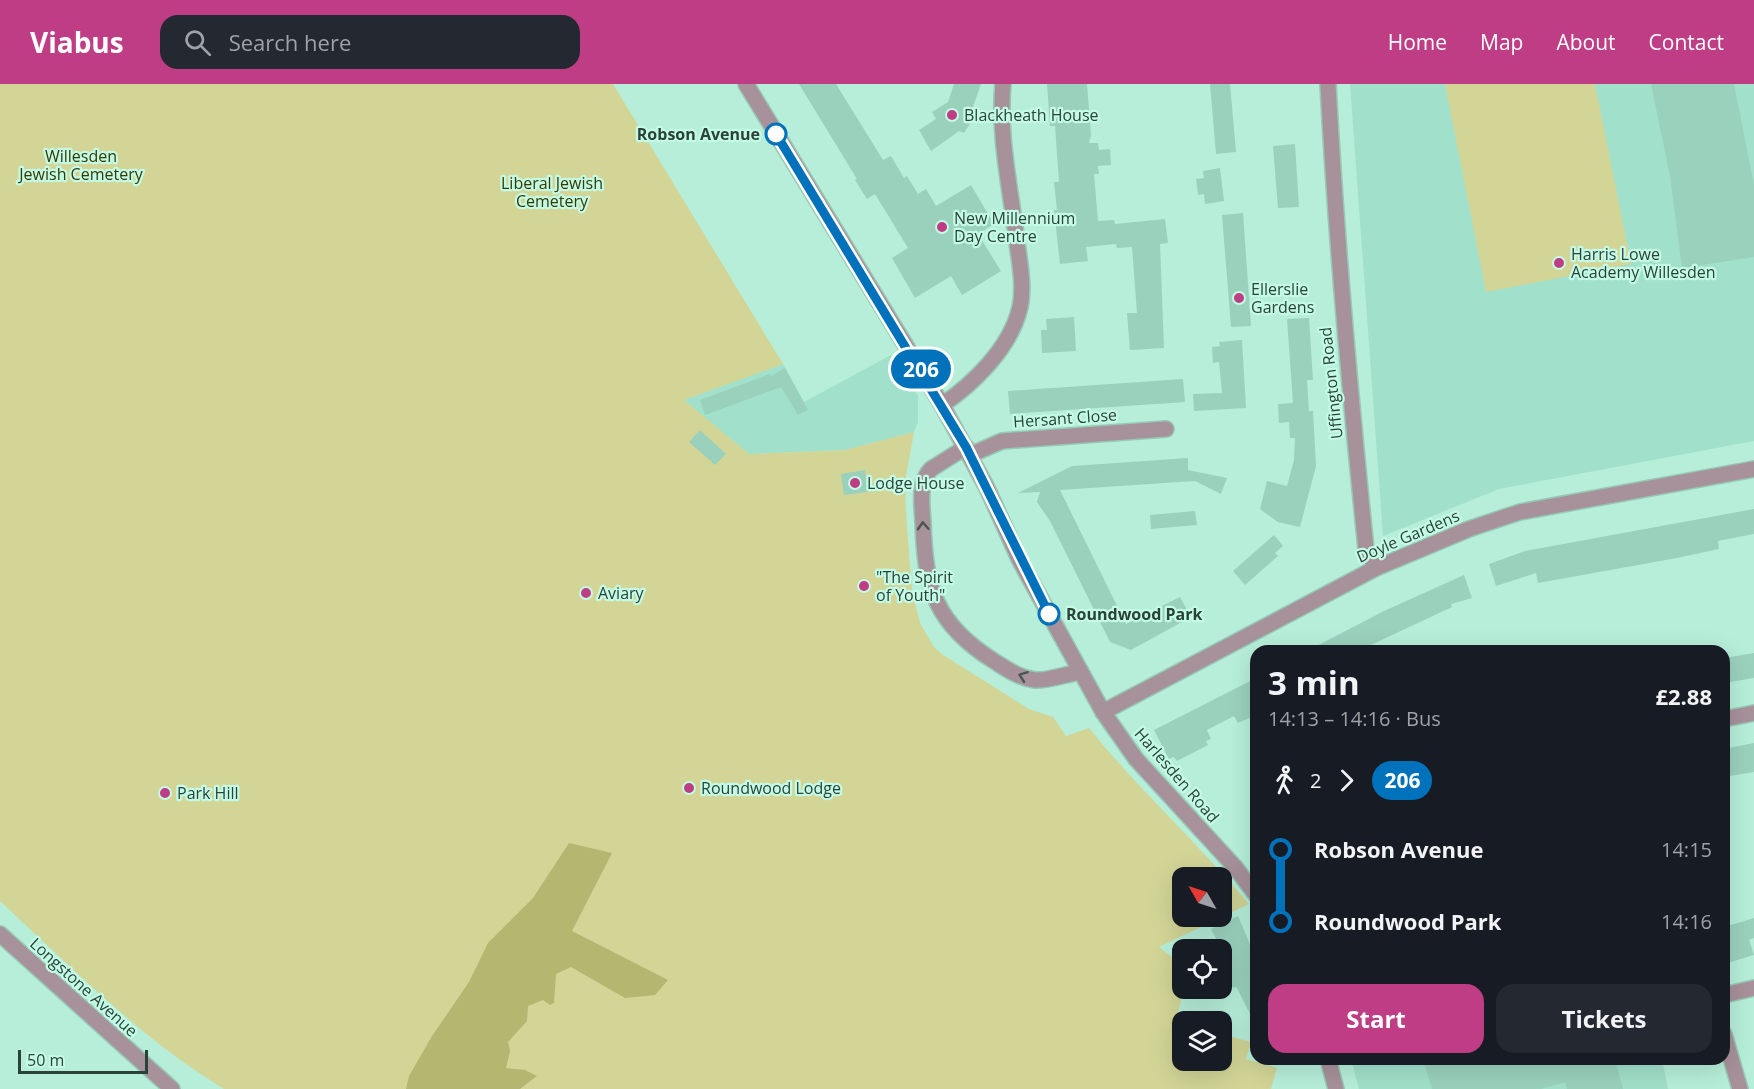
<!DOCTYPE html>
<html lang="en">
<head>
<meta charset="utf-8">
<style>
	body { margin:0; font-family:"Open Sans",sans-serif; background:#242831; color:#f1f3f6; height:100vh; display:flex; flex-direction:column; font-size:22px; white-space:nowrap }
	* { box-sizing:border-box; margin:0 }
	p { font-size:20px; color:#9ea1a6 }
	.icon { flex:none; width:33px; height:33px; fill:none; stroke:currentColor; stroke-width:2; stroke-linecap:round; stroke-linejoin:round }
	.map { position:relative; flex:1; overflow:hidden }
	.sheet { position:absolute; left:1250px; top:561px; width:480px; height:420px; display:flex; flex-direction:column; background:#171b24; border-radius:18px; box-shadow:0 6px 24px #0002 }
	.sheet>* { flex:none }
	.badge { padding:0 12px; border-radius:20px; font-size:21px; line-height:39px }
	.needle { width:39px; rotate:309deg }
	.controls { position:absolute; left:1172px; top:783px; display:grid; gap:12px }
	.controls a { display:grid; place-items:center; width:60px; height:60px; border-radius:12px; background:#171b24; box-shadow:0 6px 24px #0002; font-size:30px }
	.scale { position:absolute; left:18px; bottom:15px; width:130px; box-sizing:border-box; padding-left:6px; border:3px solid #2b423a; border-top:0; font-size:16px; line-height:21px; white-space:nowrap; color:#2b423a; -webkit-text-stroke:4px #c3fbe6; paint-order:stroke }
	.map>.badge { position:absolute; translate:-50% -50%; box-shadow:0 0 0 3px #fff }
	.legs { display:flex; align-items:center; gap:9px; height:66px; padding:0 18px; font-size:20px }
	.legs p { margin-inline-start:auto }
	.headline { display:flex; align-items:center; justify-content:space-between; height:102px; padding:0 18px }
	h1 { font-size:33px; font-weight:700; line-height:45px }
	.button { display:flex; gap:12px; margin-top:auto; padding:12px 18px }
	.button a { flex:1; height:69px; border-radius:18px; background:#bf3d84; color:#fff; font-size:24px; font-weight:700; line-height:69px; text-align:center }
	.button a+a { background:#242831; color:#f1f3f6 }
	ul { padding:0 18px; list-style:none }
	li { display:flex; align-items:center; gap:21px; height:72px; font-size:22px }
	li i { display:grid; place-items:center; width:9px; height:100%; margin:0 8px; background:currentColor }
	li i::after { content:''; width:15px; height:15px; margin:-8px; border:4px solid; border-radius:50%; background:#171b24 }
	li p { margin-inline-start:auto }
	li:first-child i { background:linear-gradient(#0000 50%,currentColor 0) }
	li:last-child i { background:linear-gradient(currentColor 50%,#0000 0) }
	header { display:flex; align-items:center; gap:36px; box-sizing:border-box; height:84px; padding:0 30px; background:#bf3d84; color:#fff }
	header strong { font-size:28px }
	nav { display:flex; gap:33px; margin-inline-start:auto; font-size:21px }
	.search { width:420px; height:54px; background:#242831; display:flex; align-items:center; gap:15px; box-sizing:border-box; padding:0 21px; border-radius:18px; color:#9ea1a6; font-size:22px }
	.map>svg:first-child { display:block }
	.built { fill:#a1e0ca }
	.green { fill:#d2d596; fill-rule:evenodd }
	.forest { fill:#b4b76f }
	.building { fill:#9ad1bd }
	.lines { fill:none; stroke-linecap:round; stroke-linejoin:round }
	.minor-casing { stroke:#97c8b6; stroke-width:18 }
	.minor { stroke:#a7919a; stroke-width:15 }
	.oneway { stroke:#4a5652 }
	.line-1-casing { stroke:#fff; stroke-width:14 }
	.line-1 { stroke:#0072bc; stroke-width:9 }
	.poi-dot { fill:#bf3d84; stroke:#c3fbe6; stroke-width:2 }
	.stop-1-dot { fill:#fff; stroke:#0072bc; stroke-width:3 }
	.labels { text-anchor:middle; stroke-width:4.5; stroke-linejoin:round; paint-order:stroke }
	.poi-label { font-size:16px; fill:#2b423a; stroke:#c3fbe6; text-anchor:start }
	.stop-label { font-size:16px; font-weight:bold; fill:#2b423a; stroke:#c3fbe6; text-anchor:end }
	.park-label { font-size:16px; fill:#383900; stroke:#c3fbe6 }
	.street-label { font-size:16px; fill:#2b423a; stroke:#c3fbe6 }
</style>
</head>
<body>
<header>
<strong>Viabus</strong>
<div class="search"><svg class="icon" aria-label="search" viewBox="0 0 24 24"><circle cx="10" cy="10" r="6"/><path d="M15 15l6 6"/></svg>Search here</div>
<nav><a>Home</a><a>Map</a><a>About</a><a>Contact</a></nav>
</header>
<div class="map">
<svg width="1754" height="1005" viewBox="0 0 1754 1005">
	<rect width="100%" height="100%" fill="#b6eed9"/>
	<!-- built -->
	<g class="built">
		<path d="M1350,0H1754V357L1499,405L1383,452Z"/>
		<path d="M891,271L918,312V338L914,348L845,366L749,370L683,316L783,280L804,318Z"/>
		<path d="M1351,975H1662L1668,1005H1359Z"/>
	</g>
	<!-- green -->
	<g class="green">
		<path d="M0,0H613L783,280L684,316L749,370L845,366L914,348L905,398L906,429L912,507L920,539L934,563L943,571L1029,625L1053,633L1066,652L1089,644C1139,706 1198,759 1249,820L1159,863L1182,881L1184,905L1176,937L1182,939V976H1221V950L1251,958L1246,975L1277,984L1271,1005H224C140,954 71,883 0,817ZM1182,794H1221V832H1182Z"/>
		<path d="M1445,0H1595L1631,180L1486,208Z"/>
	</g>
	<!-- forest -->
	<path class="forest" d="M569,759L612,769L572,847L668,896L655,911L625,914L571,883L556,890L554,919L550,921L543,916L528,922L527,937L508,958L510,967L506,984L525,986L537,992L520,1005H406L409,992L432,952L469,898L488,859L533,814Z"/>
	<!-- building -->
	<g class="building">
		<path d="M799,0H836L883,76L891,72L904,94L907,92L918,110L926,105L936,122L971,101L994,140L978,150L1001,187L962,211L951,192L915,214L892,174L908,164L875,110L867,115L855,96L857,95Z"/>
		<path d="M954,0H981L969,34L971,38L964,49L959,47L931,67L919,46L936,35L932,28L948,18Z"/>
		<path d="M1047,0H1087L1091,51L1089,59H1098L1099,66L1110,65L1111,81L1098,82L1099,90H1094L1098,137L1114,136L1115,140L1165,135L1168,159L1160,160L1164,264L1130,266L1127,229H1137L1132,163L1117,164L1116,160L1086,163L1088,177L1060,180L1054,126H1057L1054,98H1059L1055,42H1050Z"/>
		<path d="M1210,0H1230L1236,68L1216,70Z"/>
		<path d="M1651,0H1734L1754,101V173L1682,184L1670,92Z"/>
		<path d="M1295,60L1299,123L1278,124L1273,62Z"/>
		<path d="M1220,84L1224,117L1205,120L1204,110L1198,111L1196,95L1204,94L1203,87Z"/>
		<path d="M1243,129L1251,242L1231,243L1222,131Z"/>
		<path d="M1074,233L1076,267L1042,269L1041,246H1047L1046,235Z"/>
		<path d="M1309,234L1313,296H1307L1309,327H1313L1316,382L1300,443L1278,438L1260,425L1267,397L1287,402L1294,376L1295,354H1290L1289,338L1279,339L1278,320L1293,319L1287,235Z"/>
		<path d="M1242,256L1246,324L1194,327L1193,310L1222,309L1219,278L1213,279L1212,263L1220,262L1219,258Z"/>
		<path d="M785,284L808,326L798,331L781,303L705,331L700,316L770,290L771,292Z"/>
		<path d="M1183,295L1185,318L1010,330L1008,307Z"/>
		<path d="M700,346L726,370L715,381L689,358Z"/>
		<path d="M1188,374V386L1227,394L1221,410L1195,397L1060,406L1126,540L1180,513L1191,533L1131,566L1110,558L1050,437L1037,418L1040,408L1018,409L1072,382Z"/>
		<path d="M865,386L868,408L844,411L841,390Z"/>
		<path d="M1754,425V450L1718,457L1719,465L1677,474L1538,499L1536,489L1496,502L1489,480L1525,467Z"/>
		<path d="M1195,427L1197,441L1151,445L1150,431Z"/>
		<path d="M1274,451L1283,462L1275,469L1278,472L1245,501L1233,487Z"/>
		<path d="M1464,491L1472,514L1451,520L1452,523L1358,567H1307L1384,527Z"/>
		<path d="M1754,569V594L1724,599V574Z"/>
		<path d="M1256,594V631L1238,639L1234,632L1207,646L1211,655L1206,657L1208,661L1177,677L1174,673L1169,675L1154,646Z"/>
		<path d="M1754,659V688L1724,693V665Z"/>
		<path d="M1238,832L1256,874V942L1239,908L1236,903L1233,904L1226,889L1229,888L1223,876L1226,874L1211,845Z"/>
		<path d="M1754,834V854L1749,856L1754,871L1724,880V843Z"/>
		<path d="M1423,975H1615L1623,1005H1567L1565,998L1541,1005H1432Z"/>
	</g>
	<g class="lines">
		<!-- minor casing -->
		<g class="minor-casing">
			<g id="minor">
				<path d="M746,0L942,321L987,404L1020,477L1103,628L1136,675L1235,783L1256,811"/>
				<path d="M1328,0C1336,156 1350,310 1366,465L1376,484"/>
				<path d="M942,321C973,300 1009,265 1019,227C1025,206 1020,180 1017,159C1011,106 998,53 1003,0"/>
				<path d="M966,363L931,385C918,398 922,422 923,438C925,504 935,540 994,577C1007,585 1019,594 1035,596C1048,597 1066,590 1080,588"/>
				<path d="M970,371L1002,357L1166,345"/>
				<path d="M1103,628L1376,484L1469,445L1520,428L1754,385"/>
				<path d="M1724,635L1754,629"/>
				<path d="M0,850L172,1005"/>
				<path d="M1724,911L1754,904"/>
				<path d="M1724,950L1740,1005"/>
				<path d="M1328,975L1336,1005"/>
			</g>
		</g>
		<!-- minor -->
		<use href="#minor" class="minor"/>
	</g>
	<!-- one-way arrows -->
	<defs><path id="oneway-chevron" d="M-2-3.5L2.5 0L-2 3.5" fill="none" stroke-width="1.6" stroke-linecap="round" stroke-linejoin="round" transform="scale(1.5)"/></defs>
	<g class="oneway">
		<use href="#oneway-chevron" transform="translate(923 442) rotate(-93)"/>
		<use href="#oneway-chevron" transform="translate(1023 592) rotate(-160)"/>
	</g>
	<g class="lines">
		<!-- line-1 casing -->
		<g class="line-1-casing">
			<path id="line-1" d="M776,50L966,363L1049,530"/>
		</g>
		<!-- line-1 -->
		<use href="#line-1" class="line-1"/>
	</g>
	<!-- markers -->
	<g class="poi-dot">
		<circle cx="952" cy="31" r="6"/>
		<circle cx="942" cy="143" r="6"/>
		<circle cx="1559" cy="179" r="6"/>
		<circle cx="1239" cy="214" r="6"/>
		<circle cx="855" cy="399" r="6"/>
		<circle cx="864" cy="502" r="6"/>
		<circle cx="586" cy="509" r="6"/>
		<circle cx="689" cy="704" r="6"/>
		<circle cx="165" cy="709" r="6"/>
	</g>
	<g class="stop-1-dot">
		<circle cx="776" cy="50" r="10"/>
		<circle cx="1049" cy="530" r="10"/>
	</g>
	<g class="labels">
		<!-- poi labels -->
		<g class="poi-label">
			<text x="964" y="37">Blackheath House</text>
			<text x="954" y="140">New Millennium<tspan x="954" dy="18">Day Centre</tspan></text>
			<text x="1571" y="176">Harris Lowe<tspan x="1571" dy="18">Academy Willesden</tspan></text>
			<text x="1251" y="211">Ellerslie<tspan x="1251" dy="18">Gardens</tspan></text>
			<text x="867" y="405">Lodge House</text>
			<text x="876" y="499">"The Spirit<tspan x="876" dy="18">of Youth"</tspan></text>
			<text x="598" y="515">Aviary</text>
			<text x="701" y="710">Roundwood Lodge</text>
			<text x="177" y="715">Park Hill</text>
		</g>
		<!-- stop labels -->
		<g class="stop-label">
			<text x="760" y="56">Robson Avenue</text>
			<text x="1066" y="536" text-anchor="start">Roundwood Park</text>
		</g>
		<!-- park labels -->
		<g class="park-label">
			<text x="81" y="78">Willesden<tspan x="81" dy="18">Jewish Cemetery</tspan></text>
			<text x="552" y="105">Liberal Jewish<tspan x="552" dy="18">Cemetery</tspan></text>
		</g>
		<!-- street labels -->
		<g class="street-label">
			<text transform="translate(1331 299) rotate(-96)" y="6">Uffington Road</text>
			<text transform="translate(1065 334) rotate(-4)" y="6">Hersant Close</text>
			<text transform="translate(1408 452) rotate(-23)" y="6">Doyle Gardens</text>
			<text transform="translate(1177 691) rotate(49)" y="6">Harlesden Road</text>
			<text transform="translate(84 903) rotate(42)" y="6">Longstone Avenue</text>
		</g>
	</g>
</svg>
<div class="controls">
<a><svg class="needle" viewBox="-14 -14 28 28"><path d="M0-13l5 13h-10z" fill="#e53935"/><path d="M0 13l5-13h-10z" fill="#9ea1a6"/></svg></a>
<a><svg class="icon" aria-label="locate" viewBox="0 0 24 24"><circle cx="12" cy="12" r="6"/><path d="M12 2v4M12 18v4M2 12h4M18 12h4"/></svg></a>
<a><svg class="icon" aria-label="layers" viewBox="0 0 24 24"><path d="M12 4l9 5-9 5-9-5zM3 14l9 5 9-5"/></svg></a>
</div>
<div class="scale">50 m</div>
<b class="badge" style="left:921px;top:285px;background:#0072bc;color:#fff">206</b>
<section class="sheet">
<div class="headline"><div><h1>3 min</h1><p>14:13 – 14:16 · Bus</p></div><b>£2.88</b></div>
<div class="legs"><svg class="icon" aria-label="walk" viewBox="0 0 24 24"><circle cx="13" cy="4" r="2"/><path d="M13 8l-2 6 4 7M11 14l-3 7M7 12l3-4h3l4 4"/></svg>2<svg class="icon" aria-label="forward" viewBox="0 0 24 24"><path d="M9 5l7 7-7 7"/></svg><b class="badge" style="background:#0072bc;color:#fff">206</b></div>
<ul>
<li><i style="color:#0072bc"></i><b>Robson Avenue</b><p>14:15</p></li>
<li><i style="color:#0072bc"></i><b>Roundwood Park</b><p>14:16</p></li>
</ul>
<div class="button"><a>Start</a><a>Tickets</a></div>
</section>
</div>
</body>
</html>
